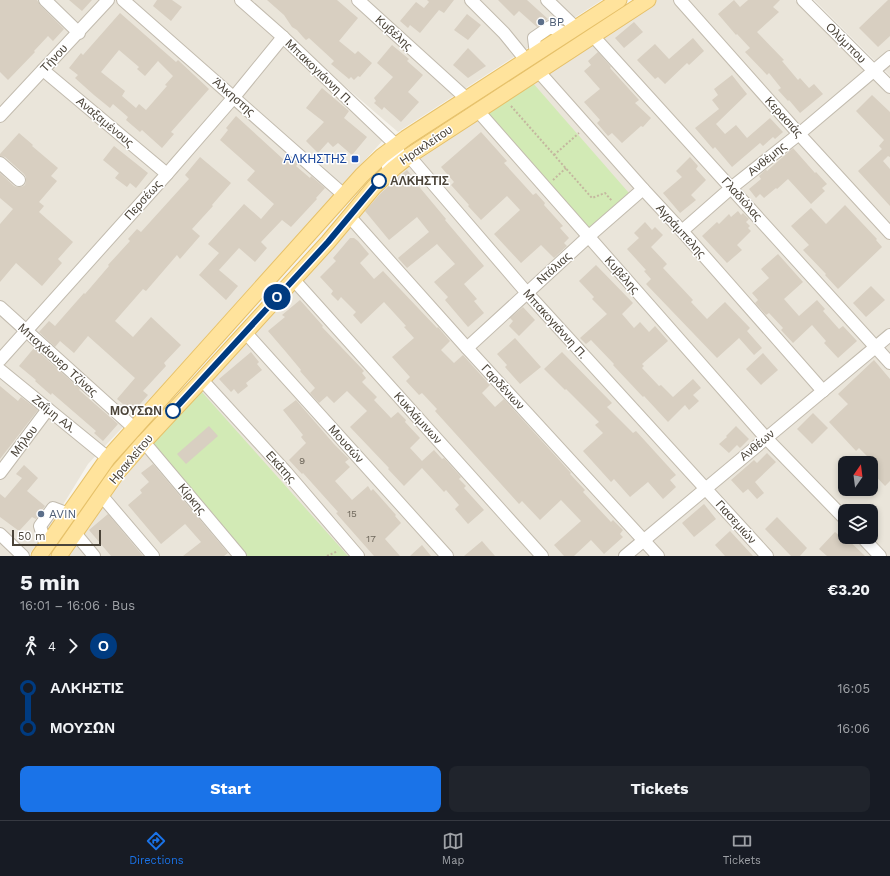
<!DOCTYPE html>
<html lang="en">
<head>
<meta charset="utf-8">
<style>
	body { margin:0; font-family:"Work Sans",sans-serif; background:#20242c; color:#f1f3f6; height:100vh; display:flex; flex-direction:column; font-size:15px; white-space:nowrap }
	* { box-sizing:border-box; margin:0 }
	p { font-size:13px; color:#9ea1a6 }
	.icon { flex:none; width:22px; height:22px; fill:none; stroke:currentColor; stroke-width:2; stroke-linecap:round; stroke-linejoin:round }
	.map { position:relative; height:556px; overflow:hidden }
	.sheet { display:flex; flex-direction:column; background:#171b24; flex:1 }
	.sheet>* { flex:none }
	.badge { padding:0 8px; border-radius:13px; font-size:14px; line-height:26px }
	.needle { width:26px; rotate:14deg }
	.controls { position:absolute; left:838px; top:456px; display:grid; gap:8px }
	.controls a { display:grid; place-items:center; width:40px; height:40px; border-radius:8px; background:#171b24; box-shadow:0 2px 6px #0003; font-size:20px }
	.scale { position:absolute; left:12px; bottom:10px; width:89px; box-sizing:border-box; padding-left:4px; border:2px solid #4b4439; border-top:0; font-size:11px; line-height:14px; white-space:nowrap; color:#4b4439; -webkit-text-stroke:3px #fff; paint-order:stroke }
	.map>.badge { position:absolute; translate:-50% -50%; box-shadow:0 0 0 2px #fff }
	.legs { display:flex; align-items:center; gap:6px; height:44px; padding:0 20px; font-size:13px }
	.legs p { margin-inline-start:auto }
	.head { display:flex; align-items:center; justify-content:space-between; height:68px; padding:0 20px }
	h1 { font-size:22px; font-weight:700; line-height:30px }
	.action { display:flex; gap:8px; margin-top:auto; padding:8px 20px }
	.action a { flex:1; height:46px; border-radius:8px; background:#1a73e8; color:#fff; font-size:16px; font-weight:700; line-height:46px; text-align:center }
	.action a+a { background:#20242c; color:#f1f3f6 }
	ul { padding:0 20px; list-style:none }
	li { display:flex; align-items:center; gap:14px; height:40px; font-size:15px }
	li i { display:grid; place-items:center; width:6px; height:100%; margin:0 5px; background:currentColor }
	li i::after { content:''; width:10px; height:10px; margin:-5px; border:3px solid; border-radius:50%; background:#171b24 }
	li p { margin-inline-start:auto }
	li:first-child i { background:linear-gradient(#0000 50%,currentColor 0) }
	li:last-child i { background:linear-gradient(currentColor 50%,#0000 0) }
	.menu { display:flex; justify-content:space-around; align-items:center; height:56px; border-top:1px solid #363941; background:#171b24; font-size:11px; color:#9ea1a6 }
	.menu a { display:grid; justify-items:center; gap:2px }
	.menu .on { color:#1a73e8 }
	.map>svg:first-child { display:block }
	.residential { fill:#eae5da; fill-rule:evenodd }
	.green { fill:#d2eab5 }
	.building { fill:#d8cfc1; fill-rule:evenodd }
	.lines { fill:none; stroke-linecap:round; stroke-linejoin:round }
	.minor-casing { stroke:#c2bbae; stroke-width:14 }
	.major-casing { stroke:#e6c16a; stroke-width:17 }
	.path { stroke:#c4b79f; stroke-width:2; stroke-dasharray:2 2; stroke-linecap:butt }
	.minor { stroke:#fff; stroke-width:12 }
	.major { stroke:#ffe39c; stroke-width:15 }
	.line-1-casing { stroke:#fff; stroke-width:9 }
	.line-1 { stroke:#003b80; stroke-width:6 }
	.service-dot { fill:#5c6f8a; stroke:#fff; stroke-width:1.5 }
	.transit-dot { fill:#1a4fb4; stroke:#fff; stroke-width:1.5 }
	.stop-1-dot { fill:#fff; stroke:#003b80; stroke-width:2 }
	.labels { text-anchor:middle; stroke-width:3; stroke-linejoin:round; paint-order:stroke }
	.number-label { font-size:10px; fill:#6e675b }
	.service-label { font-size:12px; fill:#4e5e75; stroke:#fff; text-anchor:start }
	.street-label { font-size:12px; fill:#4b4439; stroke:#fff }
	.transit-label { font-size:12px; fill:#164399; stroke:#fff; text-anchor:end }
	.stop-label { font-size:12px; font-weight:bold; fill:#4b4439; stroke:#fff; text-anchor:start }
</style>
</head>
<body>
<div class="map">
<svg width="890" height="556" viewBox="0 0 890 556">
	<rect width="100%" height="100%" fill="#f6f3ec"/>
	<!-- residential -->
	<g class="residential">
		<path d="M0,0H237L385,138L154,394L88,464L50,526L28,556H0Z"/>
		<path d="M248,0H602L398,132L305,52Z"/>
		<path d="M653,0H795L890,94V556H69L89,524L153,440L381,181ZM845,463H871V489H845ZM845,511H871V537H845Z"/>
		<path d="M814,0H890V76Z"/>
	</g>
	<!-- green -->
	<g class="green">
		<path d="M532,82L629,193L586,231L484,115Z"/>
		<path d="M201,391L348,556H242L149,446Z"/>
	</g>
	<!-- building -->
	<g class="building">
		<path d="M0,0H37L40,5L64,29L53,41L48,36L34,51L35,52L8,80L0,72Z"/>
		<path d="M69,0H92L82,11Z"/>
		<path d="M157,0H172L182,7L171,21L153,6Z"/>
		<path d="M267,0H337L358,18L339,41L355,54L358,51L372,63L360,77L358,76L354,80L351,77L349,79L331,64L334,61L309,38L306,40L303,37L297,30L292,27L284,15Z"/>
		<path d="M427,0H454L444,13L439,10L420,33L410,25L408,28L400,21L416,2L424,8L429,2Z"/>
		<path d="M498,0H527L548,19L537,27L519,11L514,16Z"/>
		<path d="M734,0L740,7L748,0H780L773,7L779,12L757,32L784,60L782,61L798,80L800,78L809,88L814,84L823,94L800,113L789,100L788,101L778,90L781,88L769,73L767,75L745,52L750,48L737,34L736,35L718,14Z"/>
		<path d="M888,0H890V36L878,47L859,28Z"/>
		<path d="M120,13L176,62L178,60L209,89L171,132L174,134L162,148L142,130L140,132L126,120L128,117L113,104L110,108L94,95L75,78L78,75L69,68L81,53L83,55ZM119,50L139,67L137,69L145,76L158,61L173,76L165,85L167,86L146,110L139,104L136,108L122,96L125,91L101,72Z"/>
		<path d="M467,14L481,25L468,40L454,30Z"/>
		<path d="M634,22L643,32L624,48L615,38Z"/>
		<path d="M693,38L704,51L689,65L687,63L665,84L658,77L655,79L637,60L655,44L669,59Z"/>
		<path d="M392,45L409,59L407,61L423,75L408,92L419,102L401,122L384,107L382,110L374,103L376,101L374,98L393,77L377,63Z"/>
		<path d="M468,48L486,66L468,78L453,65Z"/>
		<path d="M598,52L611,67L610,68L639,100L635,103L651,118L643,127L641,126L622,143L612,133L608,136L597,123L600,120L584,102L600,89L584,71L591,65L588,61Z"/>
		<path d="M732,75L747,94L716,124L725,134L736,125L747,138L770,118L783,132L775,139L773,137L763,146L760,143L732,167L715,147L713,149L695,128L719,109L712,100L718,95L714,89Z"/>
		<path d="M322,88L349,111L344,118L367,137L352,155L338,143L333,147L328,142L318,153L306,141L324,122L306,108Z"/>
		<path d="M872,95L890,112V157L888,156L883,161L890,169V206L858,171L882,149L879,146L884,140L856,111Z"/>
		<path d="M236,116L283,159L287,154L298,164L296,166L310,178L311,176L325,188L316,198L317,199L291,227L282,220L261,242L267,248L255,262L239,248L219,270L238,286L226,300L199,275L219,253L208,244L244,204L261,219L274,204L247,180L255,171L220,140L228,130L226,128Z"/>
		<path d="M481,132L507,161L504,163L533,195L536,193L545,203L544,205L563,226L560,228L569,238L564,243L567,246L554,258L541,245L521,263L494,234L520,210L507,196L481,220L468,206L469,205L451,185L454,182L441,167Z"/>
		<path d="M19,133L33,145L32,146L58,168L51,176L57,181L39,202L44,206L39,212L73,242L58,259L62,263L42,286L16,263L0,282V224L13,209L0,198V173L14,186L17,187H22L25,185L26,181V177L24,174L5,157L0,156V154Z"/>
		<path d="M114,146L148,173L136,188L130,183L127,187L115,178L119,173L103,160Z"/>
		<path d="M793,148L815,173L816,172L827,184L822,188L825,191L811,204L788,179L777,189L776,188L764,198L760,194L756,198L749,189L761,179L759,176L766,169L767,171Z"/>
		<path d="M200,157L231,183L212,205L213,206L192,229L200,236L180,259L177,255L146,291L143,289L115,321L133,337L151,317L181,345L164,363L166,366L143,391L148,395L134,411L131,407L129,409L117,399L135,378L88,336L74,353L60,341L55,347L39,332L49,321L55,326L84,293L85,294L109,266L108,265L130,241L128,239L137,229L141,232L189,179L185,175Z"/>
		<path d="M690,157L698,166L696,169L706,180L691,195L696,200L680,213L663,193L682,177L676,171Z"/>
		<path d="M407,170L417,182L416,183L446,219L445,220L484,266L464,284L477,299L474,301L484,313L468,327L445,300L448,297L434,282L455,264L437,244L407,268L398,258L429,232L417,217L389,240L365,211L381,193Z"/>
		<path d="M845,205L877,239L876,240L882,247L838,289L825,275L826,274L803,250L809,245L791,226L811,208L826,224Z"/>
		<path d="M738,211L741,215L743,213L749,219L746,222L750,226L748,228L751,231L737,245L742,250L727,263L702,236L717,222L719,224L729,214L731,217Z"/>
		<path d="M645,222L652,230L655,227L663,235L651,247L667,264L663,268L693,300L691,302L707,319L725,302L750,328L747,331L762,348L754,355L739,338L738,339L717,358L646,284L651,279L644,271L646,270L627,249L639,238L634,233Z"/>
		<path d="M350,238H354L358,241L369,254L360,263L374,279L383,271L437,328L438,327L450,341L441,350L454,363L463,355L490,385L482,393L495,407L504,399L571,473L570,474L585,490L583,492L611,522L613,520L623,530L620,534L623,537L604,554L591,540L574,556H564L554,545L581,521L561,500L540,520L522,501L519,504L435,411L437,409L422,393L419,395L406,381L410,377L392,357L414,338L404,327L406,326L384,302L361,324L353,315L356,312L341,297L338,301L331,294L333,291L320,277L336,261L333,258Z"/>
		<path d="M778,254L803,282L784,299L799,316L817,300L825,309L823,311L839,329L843,326L857,341L838,358L824,343L826,341L812,325L793,343L781,330L783,328L769,313L766,315L755,303L758,300L752,293L769,278L761,269Z"/>
		<path d="M596,265L633,303L622,314L634,328L640,322L649,332L655,326L668,341L642,364L644,366L642,368L659,386L661,385L673,397L693,379L701,388L693,395L699,401L689,410L685,405L668,422L644,396L643,397L613,365L614,364L591,340L586,344L580,338L607,314L592,299L594,297L579,281Z"/>
		<path d="M871,286L885,300L866,317L853,303Z"/>
		<path d="M300,300L323,326L322,327L364,371L362,373L366,378L362,382L377,397L374,400L391,418L398,412L406,420L405,422L420,438L410,448L422,461L434,450L442,459L444,458L461,477L459,479L466,486L464,488L484,510L468,524L455,509L459,505L446,490L444,492L422,468L404,486L388,469L389,468L350,427L367,411L347,391L334,403L327,396L319,403L310,393L315,388L300,371L301,370L286,352L268,331L285,317L282,315Z"/>
		<path d="M523,307L535,320L519,336L509,326L513,321L510,318Z"/>
		<path d="M515,338L541,367L520,384L505,367L507,365L497,354Z"/>
		<path d="M34,348L80,389L79,390L118,424L103,441L94,433L96,431L52,393L51,395L35,381L36,380L19,366Z"/>
		<path d="M251,352L259,362L257,364L262,370L246,383L248,386L238,394L234,389L231,392L219,379Z"/>
		<path d="M562,352L612,403L607,407L633,433L636,431L676,475L670,480L676,487L663,499L648,482L630,497L614,479L611,482L583,451L603,433L595,425L599,422L566,389L565,390L544,369Z"/>
		<path d="M763,353L778,370L761,385L746,369Z"/>
		<path d="M874,360L890,379V481L885,486L871,471V460L859,448L856,451L829,422L848,404L838,394Z"/>
		<path d="M0,386L18,401L21,397L38,410L0,459Z"/>
		<path d="M296,400L334,444L349,459L345,462L350,467L335,481L352,500L368,486L371,491L373,489L396,515L395,516L401,523L385,539L400,556H374L336,513L338,512L303,473L302,474L289,460L306,443L301,437L303,435L283,410Z"/>
		<path d="M813,413L828,428L812,444L797,429Z"/>
		<path d="M209,426L218,436L186,464L177,454Z"/>
		<path d="M736,426L749,439L740,448L737,445L729,453L719,444L727,437L726,436Z"/>
		<path d="M767,453L776,462L755,482L764,493L757,499L748,489L743,493L731,480L754,460L757,463Z"/>
		<path d="M153,464L228,553L224,556H183L201,542L186,525L185,524L161,544L128,505L142,493L140,490L149,482L141,473Z"/>
		<path d="M24,465L38,478L27,491L45,506L36,519L32,517L19,531L0,517V494L5,498L22,478L16,474Z"/>
		<path d="M704,504L716,519L694,537L682,523Z"/>
		<path d="M108,514L143,556H111L89,530Z"/>
		<path d="M777,517L807,548L800,556H791L765,529Z"/>
		<path d="M730,531L753,556H725L715,545Z"/>
		<path d="M835,532L841,537L843,535L865,556H827L819,549Z"/>
		<path d="M482,541L495,556H464Z"/>
		<path d="M422,545L431,556H410Z"/>
	</g>
	<g class="lines">
		<!-- minor casing -->
		<g class="minor-casing">
			<g id="minor">
				<path d="M45,0L79,33"/>
				<path d="M123,0L344,195"/>
				<path d="M241,0L283,37L396,145C402,156 395,160 388,167"/>
				<path d="M358,0L467,99"/>
				<path d="M471,0L504,33L526,60"/>
				<path d="M547,0L576,28"/>
				<path d="M680,0L799,134L890,233"/>
				<path d="M803,0L890,87"/>
				<path d="M593,36L890,363"/>
				<path d="M536,54L534,38L550,27L567,34"/>
				<path d="M43,70L167,174"/>
				<path d="M539,72L643,189L682,231L823,391"/>
				<path d="M478,111L766,438L845,519"/>
				<path d="M0,116L108,0"/>
				<path d="M409,156L527,293L767,556"/>
				<path d="M0,163L19,180"/>
				<path d="M349,216L467,348L658,556"/>
				<path d="M682,231L731,188L799,134L890,57"/>
				<path d="M293,279L542,556"/>
				<path d="M0,307L134,428"/>
				<path d="M245,332L447,556"/>
				<path d="M467,348L588,237L643,189"/>
				<path d="M0,360L167,174L234,97L283,37"/>
				<path d="M0,370L108,458"/>
				<path d="M202,380L286,472L358,556"/>
				<path d="M144,442L240,556"/>
				<path d="M0,473L48,409"/>
				<path d="M101,495L153,556"/>
				<path d="M75,533L94,556"/>
				<path d="M0,534L23,556"/>
				<path d="M862,537L880,556"/>
				<path d="M46,546L40,526L53,508L69,514"/>
				<path d="M625,556L890,335"/>
			</g>
		</g>
		<!-- major casing -->
		<g class="major-casing">
			<g id="major">
				<path d="M39,556L108,458L362,175L382,156L406,138L619,0"/>
				<path d="M59,556L117,473L144,442L202,380L328,242L374,187L394,168L409,156L648,0"/>
			</g>
		</g>
		<!-- path -->
		<g class="path">
			<path d="M511,106L592,198L605,193L612,201"/>
			<path d="M554,155L579,133"/>
			<path d="M553,180L566,168"/>
			<path d="M327,556L338,551"/>
		</g>
		<!-- minor -->
		<use href="#minor" class="minor"/>
		<!-- major -->
		<use href="#major" class="major"/>
	</g>
	<g class="lines">
		<!-- line-1 casing -->
		<g class="line-1-casing">
			<path id="line-1" d="M173,411L328,242L374,187L379,181"/>
		</g>
		<!-- line-1 -->
		<use href="#line-1" class="line-1"/>
	</g>
	<!-- markers -->
	<g class="service-dot">
		<circle cx="541" cy="22" r="4"/>
		<circle cx="41" cy="514" r="4"/>
	</g>
	<rect class="transit-dot" x="351" y="155" width="8" height="8" rx="2"/>
	<g class="stop-1-dot">
		<circle cx="379" cy="181" r="7"/>
		<circle cx="173" cy="411" r="7"/>
	</g>
	<g class="labels">
		<!-- number labels -->
		<g class="number-label">
			<text x="302" y="464">9</text>
			<text x="352" y="517">15</text>
			<text x="371" y="542">17</text>
		</g>
		<!-- service labels -->
		<g class="service-label">
			<text x="549" y="26">BP</text>
			<text x="49" y="518">AVIN</text>
		</g>
		<!-- street labels -->
		<g class="street-label">
			<text transform="translate(394 33) rotate(42)" y="4">Κυβέλης</text>
			<text transform="translate(846 43) rotate(45)" y="4">Ολύμπου</text>
			<text transform="translate(54 58) rotate(-47)" y="4">Τήνου</text>
			<text transform="translate(319 72) rotate(44)" y="4">Μπακογιάννη Π.</text>
			<text transform="translate(234 97) rotate(41)" y="4">Άλκηστης</text>
			<text transform="translate(784 117) rotate(48)" y="4">Κερασιάς</text>
			<text transform="translate(105 122) rotate(40)" y="4">Αναξαμένους</text>
			<text transform="translate(426 145) rotate(-34)" y="4">Ηρακλείτου</text>
			<text transform="translate(767 159) rotate(-39)" y="4">Ανθέμης</text>
			<text transform="translate(742 199) rotate(48)" y="4">Γλαδιόλας</text>
			<text transform="translate(143 200) rotate(-48)" y="4">Περσέως</text>
			<text transform="translate(681 231) rotate(48)" y="4">Αγράμπελης</text>
			<text transform="translate(554 268) rotate(-42)" y="4">Ντάλιας</text>
			<text transform="translate(622 275) rotate(48)" y="4">Κυβέλης</text>
			<text transform="translate(555 324) rotate(48)" y="4">Μπακογιάννη Π.</text>
			<text transform="translate(58 360) rotate(42)" y="4">Μπαχάουερ Τζίνας</text>
			<text transform="translate(503 387) rotate(47)" y="4">Γαρδένιων</text>
			<text transform="translate(54 414) rotate(39)" y="4">Ζαΐμη Αλ.</text>
			<text transform="translate(418 418) rotate(48)" y="4">Κυκλάμινων</text>
			<text transform="translate(24 441) rotate(-53)" y="4">Μήλου</text>
			<text transform="translate(346 444) rotate(48)" y="4">Μουσών</text>
			<text transform="translate(757 445) rotate(-40)" y="4">Ανθέων</text>
			<text transform="translate(131 459) rotate(-50)" y="4">Ηρακλείτου</text>
			<text transform="translate(281 467) rotate(48)" y="4">Εκάτης</text>
			<text transform="translate(192 499) rotate(50)" y="4">Κίρκης</text>
			<text transform="translate(736 522) rotate(48)" y="4">Γιασεμιών</text>
		</g>
		<!-- transit labels -->
		<g class="transit-label">
			<text x="347" y="163">ΑΛΚΗΣΤΗΣ</text>
		</g>
		<!-- stop labels -->
		<g class="stop-label">
			<text x="390" y="185">ΑΛΚΗΣΤΙΣ</text>
			<text x="162" y="415" text-anchor="end">ΜΟΥΣΩΝ</text>
		</g>
	</g>
</svg>
<div class="controls">
<a><svg class="needle" viewBox="-14 -14 28 28"><path d="M0-13l5 13h-10z" fill="#e53935"/><path d="M0 13l5-13h-10z" fill="#9ea1a6"/></svg></a>
<a><svg class="icon" aria-label="layers" viewBox="0 0 24 24"><path d="M12 4l9 5-9 5-9-5zM3 14l9 5 9-5"/></svg></a>
</div>
<div class="scale">50 m</div>
<b class="badge" style="left:277px;top:297px;background:#003b80;color:#fff">Ο</b>
</div>
<section class="sheet">
<div class="head"><div><h1>5 min</h1><p>16:01 – 16:06 · Bus</p></div><b>€3.20</b></div>
<div class="legs"><svg class="icon" aria-label="walk" viewBox="0 0 24 24"><circle cx="13" cy="4" r="2"/><path d="M13 8l-2 6 4 7M11 14l-3 7M7 12l3-4h3l4 4"/></svg>4<svg class="icon" aria-label="forward" viewBox="0 0 24 24"><path d="M9 5l7 7-7 7"/></svg><b class="badge" style="background:#003b80;color:#fff">Ο</b></div>
<ul>
<li><i style="color:#003b80"></i><b>ΑΛΚΗΣΤΙΣ</b><p>16:05</p></li>
<li><i style="color:#003b80"></i><b>ΜΟΥΣΩΝ</b><p>16:06</p></li>
</ul>
<div class="action"><a>Start</a><a>Tickets</a></div>
</section>
<nav class="menu">
<a class="on"><svg class="icon" aria-label="directions" viewBox="0 0 24 24"><path d="M12 3l9 9-9 9-9-9zM9 14v-3h6M13 9l2 2-2 2"/></svg>Directions</a>
<a><svg class="icon" aria-label="map" viewBox="0 0 24 24"><path d="M3 6l6-2 6 2 6-2v14l-6 2-6-2-6 2zM9 4v14M15 6v14"/></svg>Map</a>
<a><svg class="icon" aria-label="tickets" viewBox="0 0 24 24"><path d="M3 7h18v10H3zM15 7v10"/></svg>Tickets</a>
</nav>
</body>
</html>
